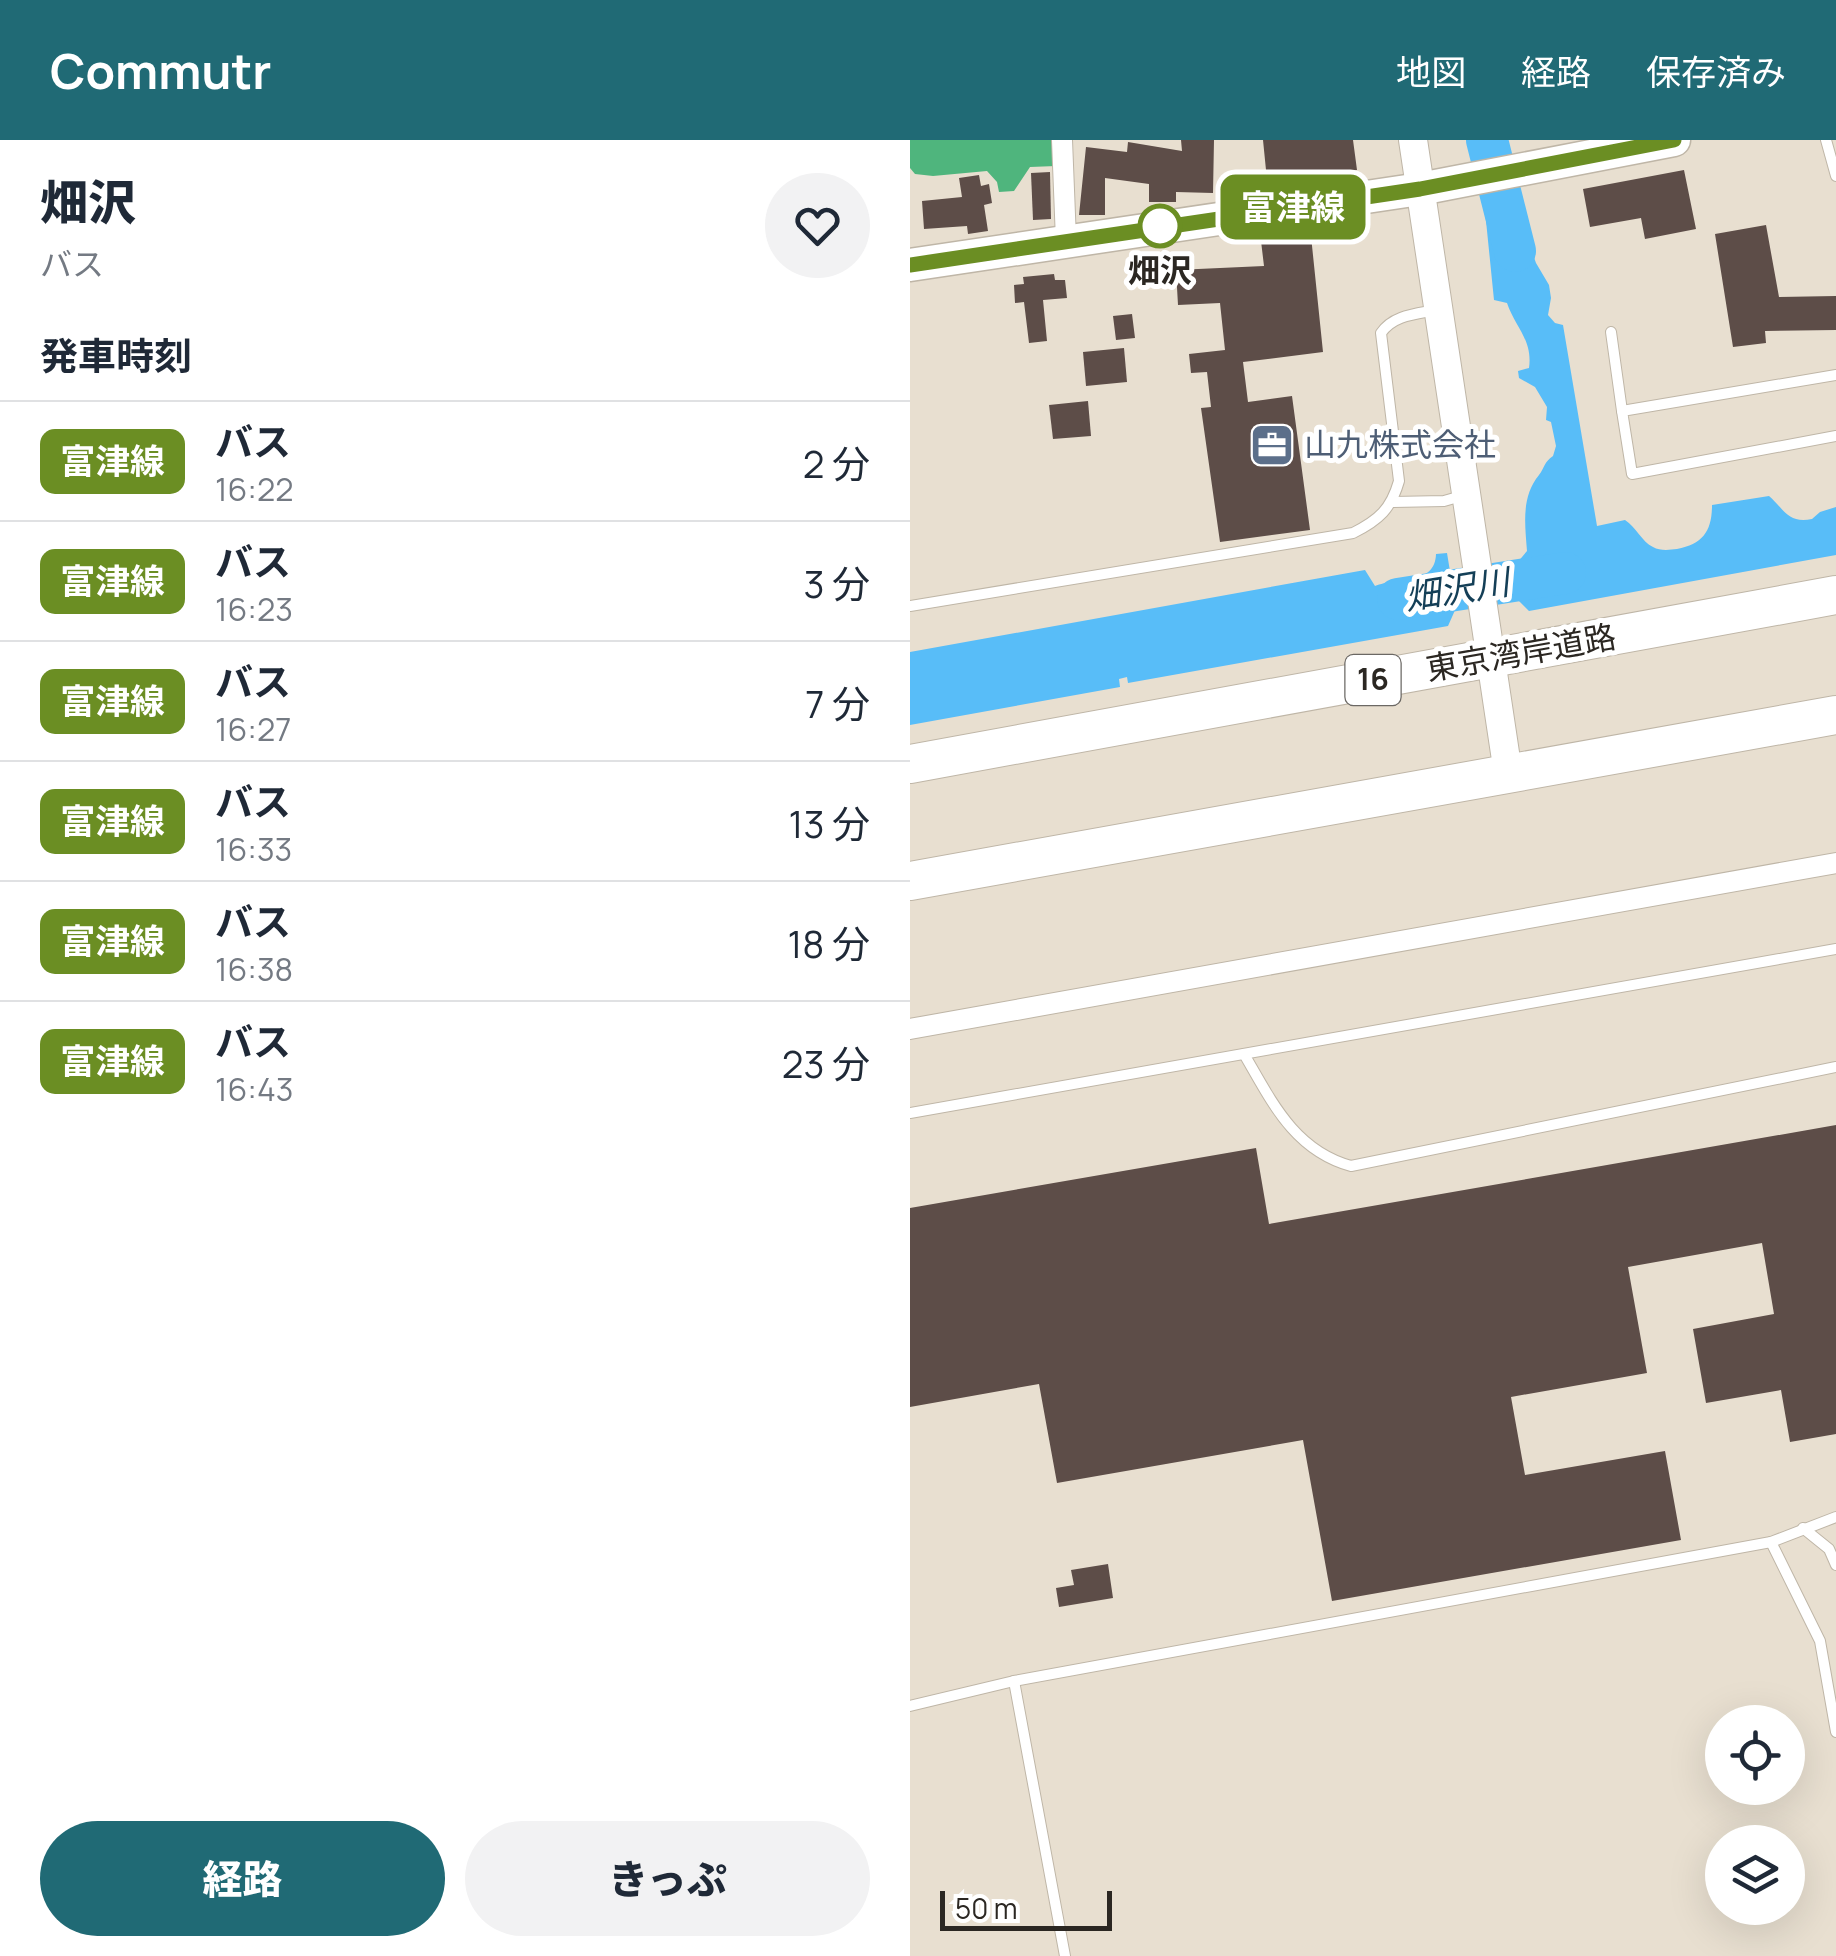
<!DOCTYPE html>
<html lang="ja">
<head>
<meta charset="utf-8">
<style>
	body { margin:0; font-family:Manrope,"Noto Sans JP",sans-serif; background:#f2f2f3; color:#1f2937; height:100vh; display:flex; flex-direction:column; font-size:38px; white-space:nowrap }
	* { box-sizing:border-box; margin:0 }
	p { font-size:32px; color:#747a83 }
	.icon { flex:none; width:55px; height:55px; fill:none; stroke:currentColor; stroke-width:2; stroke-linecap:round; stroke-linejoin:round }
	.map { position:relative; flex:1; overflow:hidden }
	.sheet { display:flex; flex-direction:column; background:#fff; width:910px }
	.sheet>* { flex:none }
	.badge { padding:0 20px; border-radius:15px; font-size:35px; line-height:65px }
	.tools { position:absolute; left:795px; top:1565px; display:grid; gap:20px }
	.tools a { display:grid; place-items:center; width:100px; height:100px; border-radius:50%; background:#fff; box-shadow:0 10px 40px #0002; font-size:50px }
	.scale { position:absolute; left:30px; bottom:25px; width:172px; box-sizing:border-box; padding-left:10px; border:5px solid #2b2722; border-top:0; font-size:28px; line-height:35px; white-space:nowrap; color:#2b2722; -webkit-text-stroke:8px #fff; paint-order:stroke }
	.map>.badge { position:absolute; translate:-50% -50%; box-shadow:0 0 0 5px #fff }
	h2 { padding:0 40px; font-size:38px; line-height:90px }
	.round { display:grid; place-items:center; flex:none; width:105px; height:105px; border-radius:52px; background:#f2f2f3 }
	.head { display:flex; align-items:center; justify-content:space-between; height:170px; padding:0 40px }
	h1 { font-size:48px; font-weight:800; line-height:75px }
	.action { display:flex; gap:20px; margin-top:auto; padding:20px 40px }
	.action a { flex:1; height:115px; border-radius:60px; background:#206a75; color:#fff; font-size:40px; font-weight:800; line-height:115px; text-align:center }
	.action a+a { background:#f2f2f3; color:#1f2937 }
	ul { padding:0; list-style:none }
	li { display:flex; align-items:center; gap:30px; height:120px; padding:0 40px; border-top:2px solid #e0e1e3 }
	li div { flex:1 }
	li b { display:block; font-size:38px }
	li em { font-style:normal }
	li .badge { min-width:110px; font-weight:700; text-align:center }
	header { display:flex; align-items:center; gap:60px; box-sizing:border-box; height:140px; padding:0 50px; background:#206a75; color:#fff }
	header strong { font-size:48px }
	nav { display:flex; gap:55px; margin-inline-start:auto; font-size:35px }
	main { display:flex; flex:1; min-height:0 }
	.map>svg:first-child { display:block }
	.forest { fill:#4fb57d }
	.water { fill:#58bdf8 }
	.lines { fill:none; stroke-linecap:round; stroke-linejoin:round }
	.river { stroke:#58bdf8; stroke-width:42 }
	.building { fill:#5d4d48 }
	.lane-casing { stroke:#bfb6a7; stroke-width:12 }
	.street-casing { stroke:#bfb6a7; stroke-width:22 }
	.secondary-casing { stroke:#bfb6a7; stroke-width:30 }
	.primary-casing { stroke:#bfb6a7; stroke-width:35 }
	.highway-casing { stroke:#bfb6a7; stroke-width:40 }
	.lane { stroke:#fff; stroke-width:10 }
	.street { stroke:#fff; stroke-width:20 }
	.secondary { stroke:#fff; stroke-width:28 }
	.primary { stroke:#fff; stroke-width:32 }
	.highway { stroke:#fff; stroke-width:38 }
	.line-casing { stroke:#fff; stroke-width:22 }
	.line { stroke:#6b8e23; stroke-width:15 }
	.stop-dot { fill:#fff; stroke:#6b8e23; stroke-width:5 }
	.labels { text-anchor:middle; stroke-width:10; stroke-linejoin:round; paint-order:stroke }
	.shield { fill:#fff; stroke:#6b6864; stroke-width:2.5 }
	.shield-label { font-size:30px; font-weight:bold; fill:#2b2722 }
	.stop-label { font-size:32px; font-weight:bold; fill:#2b2722; stroke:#fff }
	.service-label { font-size:32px; fill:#4e5e75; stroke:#fff; text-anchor:start }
	.street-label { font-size:32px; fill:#2b2722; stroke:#fff }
	.water-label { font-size:35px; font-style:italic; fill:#143f57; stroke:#fff }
</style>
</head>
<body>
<header>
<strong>Commutr</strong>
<nav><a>地図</a><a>経路</a><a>保存済み</a></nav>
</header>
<main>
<section class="sheet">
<div class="head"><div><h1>畑沢</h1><p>バス</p></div><a class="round"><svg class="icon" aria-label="heart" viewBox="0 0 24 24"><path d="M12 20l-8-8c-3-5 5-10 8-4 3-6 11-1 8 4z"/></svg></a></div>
<h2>発車時刻</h2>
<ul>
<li><span class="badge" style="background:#6b8e23;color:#fff">富津線</span><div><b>バス</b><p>16:22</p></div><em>2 分</em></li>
<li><span class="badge" style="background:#6b8e23;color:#fff">富津線</span><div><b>バス</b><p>16:23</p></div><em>3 分</em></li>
<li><span class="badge" style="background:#6b8e23;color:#fff">富津線</span><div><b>バス</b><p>16:27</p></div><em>7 分</em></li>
<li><span class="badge" style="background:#6b8e23;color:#fff">富津線</span><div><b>バス</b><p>16:33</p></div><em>13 分</em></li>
<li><span class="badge" style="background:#6b8e23;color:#fff">富津線</span><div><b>バス</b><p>16:38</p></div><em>18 分</em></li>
<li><span class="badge" style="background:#6b8e23;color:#fff">富津線</span><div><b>バス</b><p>16:43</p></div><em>23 分</em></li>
</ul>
<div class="action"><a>経路</a><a>きっぷ</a></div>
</section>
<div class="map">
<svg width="926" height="1816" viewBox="0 0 926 1816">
	<rect width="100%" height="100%" fill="#e8dfd0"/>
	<!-- forest -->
	<path class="forest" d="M0,0H146V26L120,27L104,51L89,52L87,42L77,31L23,36L5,34L0,28Z"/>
	<!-- water -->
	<g class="water">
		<path d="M609,54L612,83L626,123L639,145L641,158L638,175L645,183L653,185L687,386L715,380C726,387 732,402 743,407C750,411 759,410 767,409C793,404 802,391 802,365L859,356C874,369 878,384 902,379L910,372L926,367V415L619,471L603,455L598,426L607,423L617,411C615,384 611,357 629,335C635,327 634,322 643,316L646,306L641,282L636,280L637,267L625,247L609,238L608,231L619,228C623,200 605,187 597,163L584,160L574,61Z"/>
		<path d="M537,413L546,468L538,486L218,543L217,537L209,539L210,547L0,585V512L455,430L465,446C487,437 525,446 526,414Z"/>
	</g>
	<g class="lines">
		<!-- river -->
		<g class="river">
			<path d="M577,0L605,111"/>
			<path d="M488,459L655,433"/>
		</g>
	</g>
	<!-- building -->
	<g class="building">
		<path d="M271,0H304L303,53L266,52V62H239V44L195,38V75H169L176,7L217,12L218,2L272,11Z"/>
		<path d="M353,0H443L447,30L393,36L394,46L358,50Z"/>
		<path d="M774,30L786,89L735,99L731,78L680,87L673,49Z"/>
		<path d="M140,32L141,79L123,80L121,33Z"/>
		<path d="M69,35L71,46L79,44L82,63L74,65L78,91L58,94L57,86L14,89L12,61L52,57L49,38Z"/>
		<path d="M856,85L869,157L926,156V190L855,191L856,203L823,207L805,94Z"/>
		<path d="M401,96L413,212L333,222L338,262L382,256L400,390L310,402L291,268L301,267L297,232L281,233L279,214L315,210L310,163L268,165L266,130L354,126L351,101Z"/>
		<path d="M144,134L145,140H155L157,158L133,160L137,201L119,203L114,162L105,163L104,145L114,144L113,137Z"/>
		<path d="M222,174L225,198L206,200L203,176Z"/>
		<path d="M214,208L217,242L176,246L173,212Z"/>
		<path d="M178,261L181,296L143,299L139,265Z"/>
		<path d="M926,985V1294L880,1302L871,1250L796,1263L783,1189L864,1174L852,1103L718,1127L737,1233L601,1257L615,1335L755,1311L771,1400L422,1461L393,1300L147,1343L129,1244L0,1267V1068L346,1008L359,1084Z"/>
		<path d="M198,1424L203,1458L149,1467L146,1448L164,1445L161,1430Z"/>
	</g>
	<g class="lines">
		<!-- lane casing -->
		<g class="lane-casing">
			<g id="lane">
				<path d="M916,0L926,36"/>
				<path d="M701,192L712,271"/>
				<path d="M926,235L712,271L722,334L926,296"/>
				<path d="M483,362L534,361L555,355"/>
				<path d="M0,466L443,393C469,380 481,369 489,341L471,193C483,175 506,174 526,170"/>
				<path d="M334,914C362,962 384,1010 441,1026L926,927"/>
				<path d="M0,973L926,809"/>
				<path d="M893,1388L919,1409L926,1425"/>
				<path d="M861,1402L910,1501L926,1592"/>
				<path d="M104,1541L155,1816"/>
				<path d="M0,1566L104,1541L861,1402L926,1377"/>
			</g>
		</g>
		<!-- street casing -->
		<g class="street-casing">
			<g id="street">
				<path d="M152,0L156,100"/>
				<path d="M0,889L926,723"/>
			</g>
		</g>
		<!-- secondary casing -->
		<g class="secondary-casing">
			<path id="secondary" d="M503,0L598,633"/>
		</g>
		<!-- primary casing -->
		<g class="primary-casing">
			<path id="primary" d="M0,125L510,49L764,0"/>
		</g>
		<!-- highway casing -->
		<g class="highway-casing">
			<g id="highway">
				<path d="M0,624L926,455"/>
				<path d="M0,741L926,575"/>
			</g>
		</g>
		<!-- lane -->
		<use href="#lane" class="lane"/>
		<!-- street -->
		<use href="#street" class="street"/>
		<!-- secondary -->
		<use href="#secondary" class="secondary"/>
		<!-- primary -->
		<use href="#primary" class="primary"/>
		<!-- highway -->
		<use href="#highway" class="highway"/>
	</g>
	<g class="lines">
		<!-- line casing -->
		<g class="line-casing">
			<path id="line" d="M0,125L510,49L764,0"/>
		</g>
		<!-- line -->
		<use href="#line" class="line"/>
	</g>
	<!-- icons -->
	<defs>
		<g id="office-square" transform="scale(2.25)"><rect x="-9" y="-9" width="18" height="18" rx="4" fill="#5c6f8a" stroke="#fff"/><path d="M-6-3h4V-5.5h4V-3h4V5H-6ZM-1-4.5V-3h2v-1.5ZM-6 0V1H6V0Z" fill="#fff"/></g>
	</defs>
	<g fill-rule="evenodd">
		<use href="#office-square" x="362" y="305"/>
	</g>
	<!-- markers -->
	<circle class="stop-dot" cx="250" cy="86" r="20"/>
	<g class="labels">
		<!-- shield labels -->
		<rect class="shield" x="435.5" y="515" width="55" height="50" rx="8"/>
		<g class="shield-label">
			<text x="463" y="550">16</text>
		</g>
		<!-- stop labels -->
		<g class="stop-label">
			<text x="250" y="142">畑沢</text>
		</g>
		<!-- service labels -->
		<g class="service-label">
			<text x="394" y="316">山九株式会社</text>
		</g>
		<!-- street labels -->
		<g class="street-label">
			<text transform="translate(611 513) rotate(-10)" y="11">東京湾岸道路</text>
		</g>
		<!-- water labels -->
		<g class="water-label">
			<text transform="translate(547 450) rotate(-9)" y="12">畑沢川</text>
		</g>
	</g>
</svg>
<div class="tools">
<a><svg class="icon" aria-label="locate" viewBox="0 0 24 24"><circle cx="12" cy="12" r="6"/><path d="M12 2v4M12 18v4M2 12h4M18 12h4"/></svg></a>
<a><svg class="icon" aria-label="layers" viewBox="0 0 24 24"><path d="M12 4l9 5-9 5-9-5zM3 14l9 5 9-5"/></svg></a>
</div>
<div class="scale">50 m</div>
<b class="badge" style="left:383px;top:67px;background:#6b8e23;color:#fff">富津線</b>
</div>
</main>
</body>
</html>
